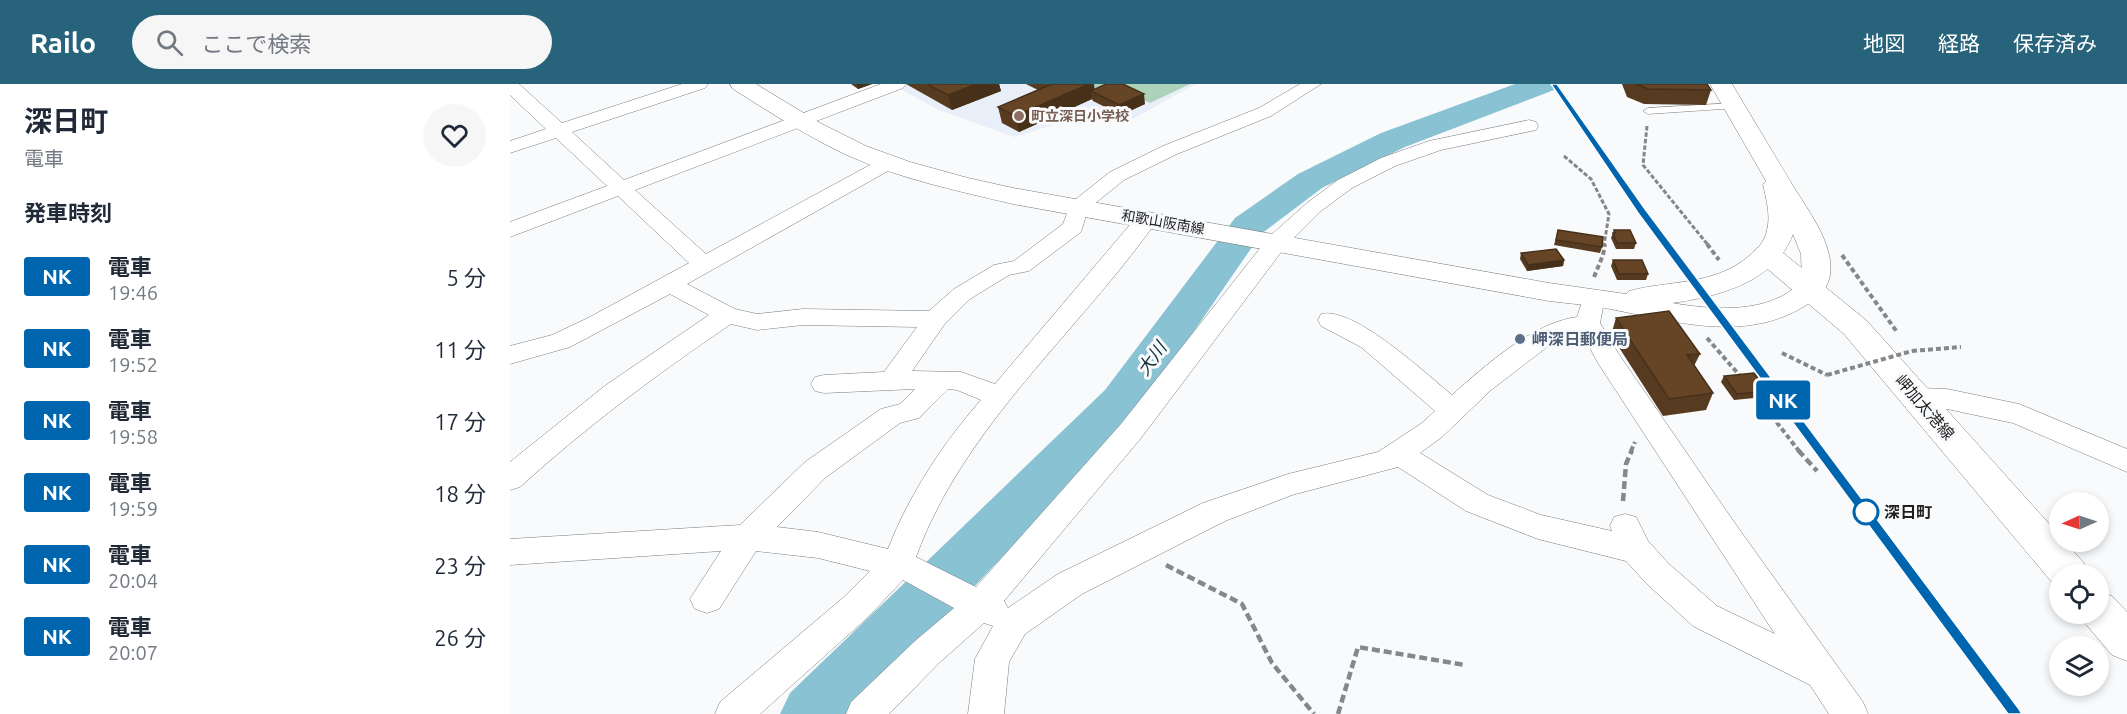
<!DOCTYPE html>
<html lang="ja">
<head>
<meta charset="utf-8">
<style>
	body { margin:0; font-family:Ubuntu,"Noto Sans JP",sans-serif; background:#f6f6f7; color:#1f2937; height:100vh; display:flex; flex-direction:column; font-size:22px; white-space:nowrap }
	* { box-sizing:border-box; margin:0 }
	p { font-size:20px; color:#747a83 }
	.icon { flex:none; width:33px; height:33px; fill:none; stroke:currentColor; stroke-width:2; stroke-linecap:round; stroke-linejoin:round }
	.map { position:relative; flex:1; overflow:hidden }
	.drawer { display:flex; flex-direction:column; background:#fff; width:510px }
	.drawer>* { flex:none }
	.badge { padding:0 12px; border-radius:4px; font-size:21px; line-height:39px }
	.needle { width:39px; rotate:267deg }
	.buttons { position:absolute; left:1539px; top:408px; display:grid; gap:12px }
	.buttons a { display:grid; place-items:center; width:60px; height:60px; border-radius:50%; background:#fff; box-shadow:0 3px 9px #0003; font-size:30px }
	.map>.badge { position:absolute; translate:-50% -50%; box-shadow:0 0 0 3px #fff }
	h2 { padding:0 24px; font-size:22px; line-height:54px }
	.round { display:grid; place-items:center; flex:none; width:63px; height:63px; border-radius:32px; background:#f6f6f7 }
	.headline { display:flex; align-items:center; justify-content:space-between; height:102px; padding:0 24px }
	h1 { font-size:28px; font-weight:700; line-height:45px }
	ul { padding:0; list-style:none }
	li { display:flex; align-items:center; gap:18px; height:72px; padding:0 24px }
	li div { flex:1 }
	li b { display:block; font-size:22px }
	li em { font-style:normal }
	li .badge { min-width:66px; font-weight:700; text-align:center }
	header { display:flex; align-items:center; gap:36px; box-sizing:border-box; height:84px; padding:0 30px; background:#27647b; color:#fff }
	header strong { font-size:28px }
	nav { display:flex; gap:33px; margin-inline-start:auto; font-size:21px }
	.search { width:420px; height:54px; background:#f6f6f7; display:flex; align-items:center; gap:15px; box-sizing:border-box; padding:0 21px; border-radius:33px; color:#747a83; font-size:22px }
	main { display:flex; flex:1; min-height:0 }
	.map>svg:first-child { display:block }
	.built { fill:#e9eff8 }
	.green { fill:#acd2b9 }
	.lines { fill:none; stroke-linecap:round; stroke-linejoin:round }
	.river { fill:#89c3d3; fill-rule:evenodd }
	.lane-casing { stroke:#7a7c7e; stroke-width:1 }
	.street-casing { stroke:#7a7c7e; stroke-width:1 }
	.secondary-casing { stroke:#7a7c7e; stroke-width:1 }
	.primary-casing { stroke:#7a7c7e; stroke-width:1 }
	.path-far2 { stroke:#868788; stroke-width:3; stroke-dasharray:4.5 2; stroke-linecap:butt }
	.path-far1 { stroke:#868788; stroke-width:4; stroke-dasharray:5 3; stroke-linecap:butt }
	.path { stroke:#868788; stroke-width:4.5; stroke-dasharray:8 4; stroke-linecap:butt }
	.lane { fill:#fff; fill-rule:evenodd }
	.street { fill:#fff; fill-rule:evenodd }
	.secondary { fill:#fff; fill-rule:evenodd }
	.primary { fill:#fff; fill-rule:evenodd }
	.rail-far2-casing { stroke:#6d6d6f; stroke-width:4.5 }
	.rail-far1-casing { stroke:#6d6d6f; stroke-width:7 }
	.rail-casing { stroke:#6d6d6f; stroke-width:8 }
	.rail-far2 { stroke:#f8fafc; stroke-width:3; stroke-dasharray:10; stroke-linecap:butt }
	.rail-far1 { stroke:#f8fafc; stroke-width:4.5; stroke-dasharray:13; stroke-linecap:butt }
	.rail { stroke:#f8fafc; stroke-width:5; stroke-dasharray:16; stroke-linecap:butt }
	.path-bridge { stroke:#868788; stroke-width:4; stroke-dasharray:5 3; stroke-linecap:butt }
	.wall { fill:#573b20 }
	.shaded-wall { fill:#47301a }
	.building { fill:#654525; stroke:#47301a; stroke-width:1.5 }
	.line { fill:#0065af; stroke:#fff; stroke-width:1.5 }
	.education-dot { fill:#8d6e63; stroke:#f8fafc; stroke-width:2 }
	.service-dot { fill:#5c6f8a; stroke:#f8fafc; stroke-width:2 }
	.stop-dot { fill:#fff; stroke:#0065af; stroke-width:3 }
	.labels { text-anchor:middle; stroke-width:6; stroke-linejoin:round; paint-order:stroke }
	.far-education-label { font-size:14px; font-weight:bold; fill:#785e54; stroke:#f8fafc; text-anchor:start }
	.far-street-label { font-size:14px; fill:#1f1f20; stroke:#f8fafc }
	.service-label { font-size:16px; font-weight:bold; fill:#4e5e75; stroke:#f8fafc; text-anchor:start }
	.street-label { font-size:16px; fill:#1f1f20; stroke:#f8fafc }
	.stop-label { font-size:16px; font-weight:bold; fill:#1f1f20; stroke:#f8fafc; text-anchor:start }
	.water-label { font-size:18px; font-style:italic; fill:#112e36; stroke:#f8fafc }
</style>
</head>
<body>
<header>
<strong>Railo</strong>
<div class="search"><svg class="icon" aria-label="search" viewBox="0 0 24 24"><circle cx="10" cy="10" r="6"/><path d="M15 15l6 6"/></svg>ここで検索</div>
<nav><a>地図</a><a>経路</a><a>保存済み</a></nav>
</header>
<main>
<section class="drawer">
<div class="headline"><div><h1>深日町</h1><p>電車</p></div><a class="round"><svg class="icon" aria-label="heart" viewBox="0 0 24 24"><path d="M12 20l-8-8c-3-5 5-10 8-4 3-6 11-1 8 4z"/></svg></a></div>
<h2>発車時刻</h2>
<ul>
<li><span class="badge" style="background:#0065af;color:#fff">NK</span><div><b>電車</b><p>19:46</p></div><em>5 分</em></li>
<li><span class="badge" style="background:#0065af;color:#fff">NK</span><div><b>電車</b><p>19:52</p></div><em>11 分</em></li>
<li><span class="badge" style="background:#0065af;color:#fff">NK</span><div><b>電車</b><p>19:58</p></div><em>17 分</em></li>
<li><span class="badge" style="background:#0065af;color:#fff">NK</span><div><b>電車</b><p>19:59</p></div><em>18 分</em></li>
<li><span class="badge" style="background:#0065af;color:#fff">NK</span><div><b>電車</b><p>20:04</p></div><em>23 分</em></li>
<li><span class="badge" style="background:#0065af;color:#fff">NK</span><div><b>電車</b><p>20:07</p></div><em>26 分</em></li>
</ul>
</section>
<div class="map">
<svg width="1617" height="630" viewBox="0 0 1617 630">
	<rect width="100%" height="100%" fill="#f8fafc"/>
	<!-- built -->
	<path class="built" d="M394,0H686L619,37L592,26L504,53L429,26L387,3Z"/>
	<!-- green -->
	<path class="green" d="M575,0H680L640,19L608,4L593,9Z"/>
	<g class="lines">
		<!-- river -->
		<path class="river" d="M1005,0H1048L1044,6L895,63L812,104L751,150L627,330L344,630H270L280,609L595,306L725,134L788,90L871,49Z"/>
		<!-- lane casing -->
		<g class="lane-casing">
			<path id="lane" d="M1224,19L1227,20V24L1138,30L1133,27L1138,24Z"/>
		</g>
		<!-- street casing -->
		<g class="street-casing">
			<g id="street">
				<path d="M0,0H9L52,39L172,0H198L195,4L62,48L114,96L371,0H396L393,4L125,106L196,170L371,75H385L388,79L385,83L177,200L225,225L247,230L293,225L419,227L444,205L484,181L504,177L553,140L561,119L600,88L653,62L749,24L790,0H811L761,32L667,70L614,96L578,125L571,148L519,187L499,191L460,215L434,241L402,287L451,288L485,300L629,130L637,129L645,130L648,135C569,248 454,341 406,473L466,503L611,340L759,153L797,119L828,96L871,74L919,57L1019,36L1026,38L1028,42L1026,46L931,66L885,82L842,104L811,127L775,163L631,354L494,517L498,524L548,490L693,419L778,390L868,368L912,339L925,327L851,263L811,242L808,236L811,230C844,222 916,290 942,311C975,282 1022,239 1067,233L1072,218L1081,215L1090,218L1093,223L1090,239L1108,269L1224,438L1353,618L1358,630H1319L1300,601L1183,542L1137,500L1116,477L1028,455L956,427L888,383L782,411L715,437L572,510L515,550L499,578L494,630H458L465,575L483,542L474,539L429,579L379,630H336L341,618L405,557L444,524L393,496L358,533L250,630H205L210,618L334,513L360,487L308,474L246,467L209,525L197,529L185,525L180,515L211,467L0,481V455L230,441L295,378L371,325L390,320L405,305L314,309L305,307L301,300L305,293L314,291L374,288L407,243L293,241L247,246L221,240C147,290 76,343 10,403L0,406V378L96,301L199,231L160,210L60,263L0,280V262L42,251L78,234L179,179L108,112L0,153V138L97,102L46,54L0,69V57L36,45L0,11ZM1071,248L1088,279L1265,550L1207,522L1159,480L1138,457L1126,433L1115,430L1104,433L1100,442L1102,447L1031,431L978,411L910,369L932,353L981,306L1041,260L1063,249ZM438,305L447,306L471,316C433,359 399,411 378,465L308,448L267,443L315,394L390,339L409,334Z"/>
				<path d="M1407,304L1437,305L1509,320L1617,365V388L1503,339L1437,325L1407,324L1397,321L1394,314L1397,307Z"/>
			</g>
		</g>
		<!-- secondary casing -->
		<g class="secondary-casing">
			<path id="secondary" d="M220,0H246L310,39L356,62L400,78L458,94L503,104L1039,199L1116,210L1119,207C1160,196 1204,202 1239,172C1247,165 1255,158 1257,146C1261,131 1256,115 1253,100L1256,97L1200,0H1222C1242,34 1263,68 1283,102C1296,123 1314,147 1319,171C1324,194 1317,208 1298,220C1232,263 1155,234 1084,222C1069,220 1054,219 1039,217L503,120C448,107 391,95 339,72C298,53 261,29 223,5ZM1283,150L1291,170L1292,197C1261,231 1202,226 1162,219C1207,213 1266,198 1283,150Z"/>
		</g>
		<!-- primary casing -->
		<g class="primary-casing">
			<g id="primary">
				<path d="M1257,162L1267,164L1356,236L1550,452V458H1555L1573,478L1579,490H1550V503L1545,502L1334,250L1247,176L1243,170L1247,164Z"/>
				<path d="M1588,507L1602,512L1617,528V577L1602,571L1574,538L1570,530H1588Z"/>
			</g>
		</g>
		<!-- path-far2 -->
		<g class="path-far2">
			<path d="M1137,42L1133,81L1198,161"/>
			<path d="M1054,72L1081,95L1099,130L1094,161"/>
		</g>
		<!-- path-far1 -->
		<g class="path-far1">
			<path d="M1197,160L1209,176"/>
			<path d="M1332,171L1387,248"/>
			<path d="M1084,193L1093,171L1095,160"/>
			<path d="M1197,254L1231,293"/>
			<path d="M1402,267L1451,263"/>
			<path d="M1272,269L1317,291"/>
			<path d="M1247,313L1289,367"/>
			<path d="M1121,367L1125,358"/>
		</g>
		<!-- path -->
		<g class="path">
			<path d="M1288,366L1307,387"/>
			<path d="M1113,417L1116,380L1122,366"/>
			<path d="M656,481L732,520L762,579L804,630"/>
			<path d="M828,630L848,563L955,581"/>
		</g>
		<!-- lane -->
		<use href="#lane" class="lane"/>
		<!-- street -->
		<use href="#street" class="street"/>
		<!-- secondary -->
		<use href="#secondary" class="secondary"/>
		<!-- primary -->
		<use href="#primary" class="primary"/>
		<!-- rail-far2 casing -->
		<g class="rail-far2-casing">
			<path id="rail-far2" d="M1045,0L1157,161"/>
		</g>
		<!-- rail-far1 casing -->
		<g class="rail-far1-casing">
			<path id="rail-far1" d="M1156,160L1310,367"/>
		</g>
		<!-- rail casing -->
		<g class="rail-casing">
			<path id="rail" d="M1309,366L1504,630"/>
		</g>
		<!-- rail-far2 -->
		<use href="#rail-far2" class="rail-far2"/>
		<!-- rail-far1 -->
		<use href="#rail-far1" class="rail-far1"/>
		<!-- rail -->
		<use href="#rail" class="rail"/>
		<!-- path-bridge -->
		<path class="path-bridge" d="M1317,291L1402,267"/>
	</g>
	<!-- wall -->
	<g class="wall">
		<path d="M341,0H362L348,5Z"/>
		<path d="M396,0H489L491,7L442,26Z"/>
		<path d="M516,0H584V5L635,20L611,31L583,17L582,15L509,48L492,39L488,23L528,6Z"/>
		<path d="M1112,0H1197L1201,6L1196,21L1134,20L1117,13Z"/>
		<path d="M1048,146L1092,163L1090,169L1044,161Z"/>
		<path d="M1104,146L1126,159L1124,165H1106L1101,154Z"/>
		<path d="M1011,169L1054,176L1053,182L1017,187L1010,175Z"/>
		<path d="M1103,176L1138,190L1136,196H1107L1101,182Z"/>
		<path d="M1106,234L1190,270L1184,282L1203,309L1196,326L1153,332L1101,251Z"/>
		<path d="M1214,292L1258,307L1255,313L1224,316L1211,298Z"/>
	</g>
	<!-- shaded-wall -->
	<g class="shaded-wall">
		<path d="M347,0H362L348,5Z"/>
		<path d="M467,0H489L491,7L442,26L438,11Z"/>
		<path d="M579,0H584L585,9L581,7L582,15L509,48L505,32Z"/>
		<path d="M634,10L635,20L611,31L609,21Z"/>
		<path d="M1054,176L1053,182L1017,187L1018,181Z"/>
	</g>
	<!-- building -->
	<g class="building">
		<path d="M417,0H467L438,11Z"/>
		<path d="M542,0H579L505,32L488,23Z"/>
		<path d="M596,0H613L634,10L609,21L581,7Z"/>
		<path d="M1126,0H1197L1201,6L1138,5Z"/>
		<path d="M1048,146L1093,153L1092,163L1046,156Z"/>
		<path d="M1104,146H1120L1126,159H1107L1103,149H1105Z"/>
		<path d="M1046,165L1054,176L1018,181L1011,169Z"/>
		<path d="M1103,176H1132L1138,190H1109Z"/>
		<path d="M1159,227L1190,270L1177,271L1203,309L1159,315L1106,234Z"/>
		<path d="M1244,289L1258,307L1227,310L1214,292Z"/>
	</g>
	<!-- line -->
	<path class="line" d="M1041,0H1047L1135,125L1509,625L1512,630H1498L1128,129Z"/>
	<!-- markers -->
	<circle class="education-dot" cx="509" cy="32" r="6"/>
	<circle class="service-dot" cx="1010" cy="255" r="6"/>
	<circle class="stop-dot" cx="1356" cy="428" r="12"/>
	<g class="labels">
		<!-- far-education labels -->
		<g class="far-education-label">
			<text x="521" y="37">町立深日小学校</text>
		</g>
		<!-- far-street labels -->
		<g class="far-street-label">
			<text transform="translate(653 138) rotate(10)" y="5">和歌山阪南線</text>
		</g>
		<!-- service labels -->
		<g class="service-label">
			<text x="1022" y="261">岬深日郵便局</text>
		</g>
		<!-- street labels -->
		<g class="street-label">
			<text transform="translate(1415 323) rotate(49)" y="6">岬加太港線</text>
		</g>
		<!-- stop labels -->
		<g class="stop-label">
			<text x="1374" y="434">深日町</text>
		</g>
		<!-- water labels -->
		<g class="water-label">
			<text transform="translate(642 275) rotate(-54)" y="6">大川</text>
		</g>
	</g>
</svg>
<div class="buttons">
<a><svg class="needle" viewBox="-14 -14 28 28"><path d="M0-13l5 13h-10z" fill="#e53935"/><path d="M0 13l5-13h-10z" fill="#747a83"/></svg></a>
<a><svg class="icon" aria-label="locate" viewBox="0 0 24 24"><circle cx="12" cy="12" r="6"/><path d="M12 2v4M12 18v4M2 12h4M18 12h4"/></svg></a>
<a><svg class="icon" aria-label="layers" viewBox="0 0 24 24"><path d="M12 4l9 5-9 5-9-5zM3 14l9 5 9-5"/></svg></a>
</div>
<b class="badge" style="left:1273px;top:316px;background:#0065af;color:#fff">NK</b>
</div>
</main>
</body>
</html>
